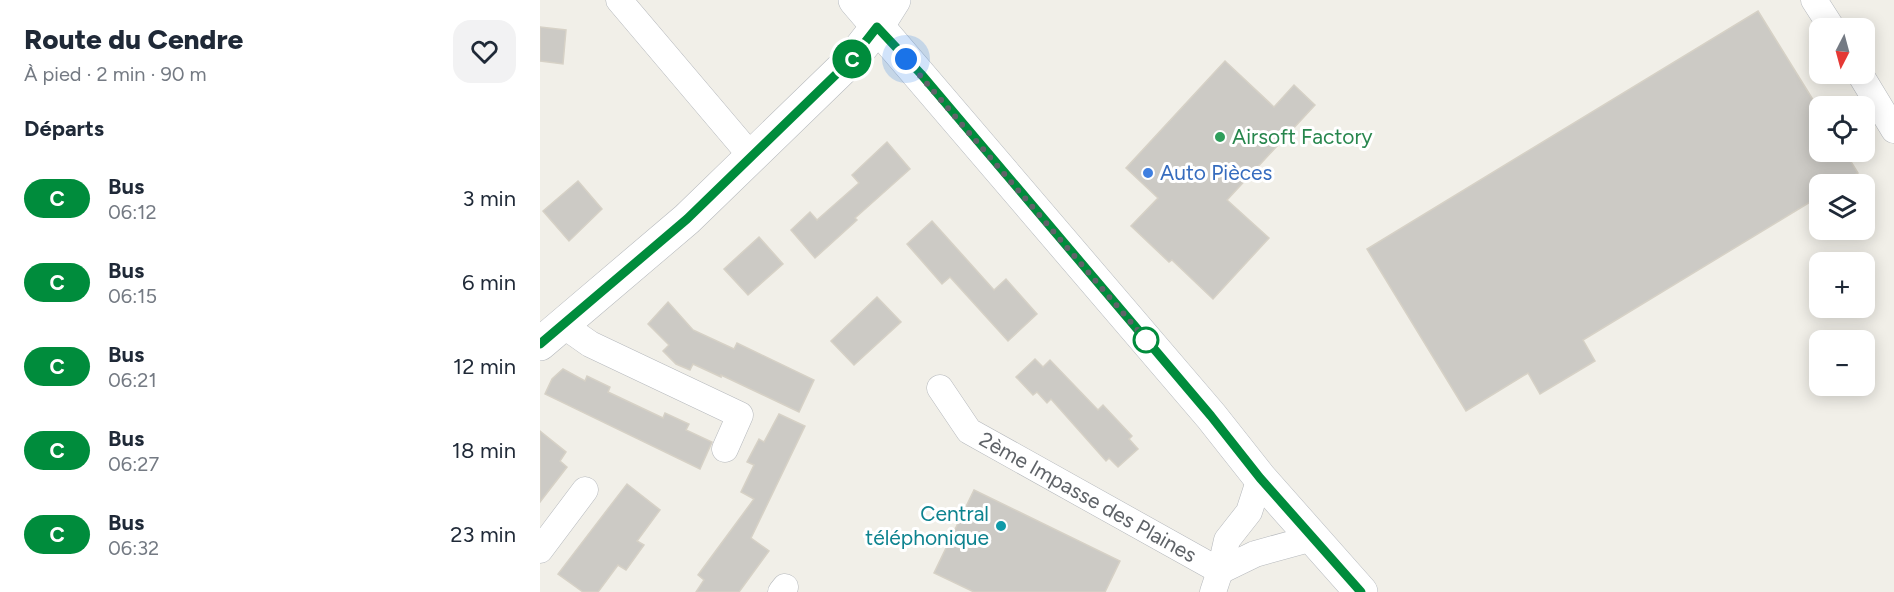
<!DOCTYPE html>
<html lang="fr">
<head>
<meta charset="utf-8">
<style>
	body { margin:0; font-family:Figtree,sans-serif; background:#f2f2f3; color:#1f2937; height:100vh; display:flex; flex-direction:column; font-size:22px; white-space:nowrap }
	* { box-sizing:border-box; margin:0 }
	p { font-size:20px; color:#747a83 }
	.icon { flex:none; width:33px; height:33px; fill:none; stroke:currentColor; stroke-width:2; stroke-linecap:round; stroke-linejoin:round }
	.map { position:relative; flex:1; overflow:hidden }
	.panel { display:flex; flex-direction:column; background:#fff; width:540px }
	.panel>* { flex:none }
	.badge { padding:0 12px; border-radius:20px; font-size:21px; line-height:39px }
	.needle { width:39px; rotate:186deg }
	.controls { position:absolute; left:1269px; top:18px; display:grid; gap:12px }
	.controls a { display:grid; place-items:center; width:66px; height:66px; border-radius:12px; background:#fff; box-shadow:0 3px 15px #0003; font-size:30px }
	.you { position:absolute; width:30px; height:30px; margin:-15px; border:4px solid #fff; border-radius:50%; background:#1a73e8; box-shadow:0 0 0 9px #1a73e833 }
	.map>.badge { position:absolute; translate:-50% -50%; box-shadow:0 0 0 3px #fff }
	h2 { padding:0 24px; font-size:22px; line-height:54px }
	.round { display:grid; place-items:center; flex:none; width:63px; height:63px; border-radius:18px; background:#f2f2f3 }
	.headline { display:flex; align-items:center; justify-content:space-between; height:102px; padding:0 24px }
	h1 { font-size:28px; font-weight:800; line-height:45px }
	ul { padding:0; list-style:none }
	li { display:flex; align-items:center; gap:18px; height:84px; padding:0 24px }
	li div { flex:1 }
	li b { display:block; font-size:22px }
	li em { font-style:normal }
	li .badge { min-width:66px; font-weight:700; text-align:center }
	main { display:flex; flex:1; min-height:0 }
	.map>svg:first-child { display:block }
	.building { fill:#cccac5; stroke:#d6d1c6; stroke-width:1.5 }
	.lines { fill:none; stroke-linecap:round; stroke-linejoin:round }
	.minor-casing { stroke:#b5b8bc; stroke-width:27 }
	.tertiary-casing { stroke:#b5b8bc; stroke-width:34 }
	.secondary-casing { stroke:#b6babf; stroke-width:34 }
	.minor { stroke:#fff; stroke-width:26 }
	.tertiary { stroke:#fff; stroke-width:33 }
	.secondary { stroke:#fff; stroke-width:33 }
	.line-casing { stroke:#fff; stroke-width:14 }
	.line { stroke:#008c3c; stroke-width:9 }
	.walk { stroke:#5f6368; stroke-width:6; stroke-dasharray:0 10.8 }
	.leisure-dot { fill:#2e9e5b; stroke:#fff; stroke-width:2 }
	.shop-dot { fill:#3f7fe0; stroke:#fff; stroke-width:2 }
	.stop-dot { fill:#fff; stroke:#008c3c; stroke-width:3 }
	.culture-dot { fill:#0f9aa8; stroke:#fff; stroke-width:2 }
	.labels { text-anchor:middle; stroke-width:6; stroke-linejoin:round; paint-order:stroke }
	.leisure-label { font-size:21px; fill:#27864d; stroke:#fff; text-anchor:start }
	.shop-label { font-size:21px; fill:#366cbe; stroke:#fff; text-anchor:start }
	.street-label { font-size:21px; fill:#5f6368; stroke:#fff }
	.culture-label { font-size:21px; fill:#0d838f; stroke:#fff; text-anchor:end }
</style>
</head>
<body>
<main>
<section class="panel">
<div class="headline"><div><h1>Route du Cendre</h1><p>À pied · 2 min · 90 m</p></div><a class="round"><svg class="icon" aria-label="heart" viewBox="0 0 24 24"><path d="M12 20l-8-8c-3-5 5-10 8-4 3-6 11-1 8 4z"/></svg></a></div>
<h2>Départs</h2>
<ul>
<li><span class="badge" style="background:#008c3c;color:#fff">C</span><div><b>Bus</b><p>06:12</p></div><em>3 min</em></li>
<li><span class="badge" style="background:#008c3c;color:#fff">C</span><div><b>Bus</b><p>06:15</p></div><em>6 min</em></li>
<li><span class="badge" style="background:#008c3c;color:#fff">C</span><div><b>Bus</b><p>06:21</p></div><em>12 min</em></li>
<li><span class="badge" style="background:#008c3c;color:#fff">C</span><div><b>Bus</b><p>06:27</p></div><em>18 min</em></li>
<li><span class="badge" style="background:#008c3c;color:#fff">C</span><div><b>Bus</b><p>06:32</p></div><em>23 min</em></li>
</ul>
</section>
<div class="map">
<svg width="1354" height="592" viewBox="0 0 1354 592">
	<rect width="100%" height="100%" fill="#f1efe8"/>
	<!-- building -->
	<g class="building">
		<path d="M1218,11L1280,111V152H1305L1318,173L1299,184H1280V196L1043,340L1055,361L1000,394L988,373L926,411L827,249Z"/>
		<path d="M0,27L26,30L23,64L0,61Z"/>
		<path d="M685,61L734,107L754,85L775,105L687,200L729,238L673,299L632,260L629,262L591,226L618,198L586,168Z"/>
		<path d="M347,142L370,169L315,218L317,220L275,258L251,230L270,212L277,220L319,183L312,175Z"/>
		<path d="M38,181L62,209L29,241L3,211Z"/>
		<path d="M392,221L454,290L466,279L497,314L468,341L410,277L402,284L367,244Z"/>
		<path d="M219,237L243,264L208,295L184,269Z"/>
		<path d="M337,297L361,322L314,365L291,341Z"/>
		<path d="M128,302L153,330L194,349L197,343L274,380L259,412L181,375V377L153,364L150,370L136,364L123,351L129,345L108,324Z"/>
		<path d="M495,359L503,367L510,360L558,410L563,405L592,436L589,439L598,449L578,467L569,458L566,461L511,399L507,403L497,392L493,395L476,377Z"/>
		<path d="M23,369L45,381L47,376L70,387L68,392L123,418L125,413L149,424L146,430L172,442L160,469L5,394L12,379Z"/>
		<path d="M239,414L265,426L211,538L229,551L199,592H156L164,580L158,575L214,499L201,492L214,465L207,462L219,439L224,442Z"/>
		<path d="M0,431L26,452L20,461L27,467L0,502Z"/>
		<path d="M87,484L120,510L97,541L104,545L86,570L78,565L58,592H43L18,574Z"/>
		<path d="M434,490L580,561L565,592H434L394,573Z"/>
	</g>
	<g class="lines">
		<!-- minor casing -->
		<g class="minor-casing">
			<g id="minor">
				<path d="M79,0L212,157"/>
				<path d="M1274,0L1292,28"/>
				<path d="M1320,74L1354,130"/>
				<path d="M23,325L50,344L200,415L185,449"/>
				<path id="s1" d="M400,388L429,431L680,571"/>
				<path d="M0,550L45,490"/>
				<path d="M680,571L715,554L773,538"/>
				<path d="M241,592L245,587"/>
				<path d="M673,592L680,571L687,540L709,512L720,478"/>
			</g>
		</g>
		<!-- tertiary casing -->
		<g class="tertiary-casing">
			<path id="tertiary" d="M0,344L147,219L312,59L337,27"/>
		</g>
		<!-- secondary casing -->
		<g class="secondary-casing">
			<g id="secondary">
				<path d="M315,0L671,416L720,478L821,592"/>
				<path d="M337,27L354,0"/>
			</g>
		</g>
		<!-- minor -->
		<use href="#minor" class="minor"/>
		<!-- tertiary -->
		<use href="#tertiary" class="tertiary"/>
		<!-- secondary -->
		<use href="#secondary" class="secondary"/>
	</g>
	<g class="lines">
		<!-- line casing -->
		<g class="line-casing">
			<path id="line" d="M0,344L147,219L312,59L337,27L381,74L671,416L720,478L821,592"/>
		</g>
		<!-- line -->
		<use href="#line" class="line"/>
		<!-- walk -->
		<path class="walk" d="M366,59L606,340"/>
	</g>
	<!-- markers -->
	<circle class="leisure-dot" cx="680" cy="137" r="6"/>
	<circle class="shop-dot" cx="608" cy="173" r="6"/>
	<circle class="stop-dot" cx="606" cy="340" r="12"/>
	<circle class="culture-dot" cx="461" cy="526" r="6"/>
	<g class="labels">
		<!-- leisure labels -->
		<g class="leisure-label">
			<text x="692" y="144">Airsoft Factory</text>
		</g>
		<!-- shop labels -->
		<g class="shop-label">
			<text x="620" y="180">Auto Pièces</text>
		</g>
		<!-- street labels -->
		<g class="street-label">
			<text dy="7" stroke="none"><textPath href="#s1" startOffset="188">2ème Impasse des Plaines</textPath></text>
		</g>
		<!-- culture labels -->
		<g class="culture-label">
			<text x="449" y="521">Central<tspan x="449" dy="24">téléphonique</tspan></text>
		</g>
	</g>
</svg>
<div class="controls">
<a><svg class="needle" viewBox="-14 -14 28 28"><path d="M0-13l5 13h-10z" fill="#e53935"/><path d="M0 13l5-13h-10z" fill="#747a83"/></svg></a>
<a><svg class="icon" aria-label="locate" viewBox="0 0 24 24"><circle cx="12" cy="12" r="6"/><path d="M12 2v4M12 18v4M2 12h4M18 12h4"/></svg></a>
<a><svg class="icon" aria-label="layers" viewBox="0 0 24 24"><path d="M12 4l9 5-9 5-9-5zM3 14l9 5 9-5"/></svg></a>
<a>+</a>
<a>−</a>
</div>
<div class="you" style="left:366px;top:59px"></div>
<b class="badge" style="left:312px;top:59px;background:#008c3c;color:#fff">C</b>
</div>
</main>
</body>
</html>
